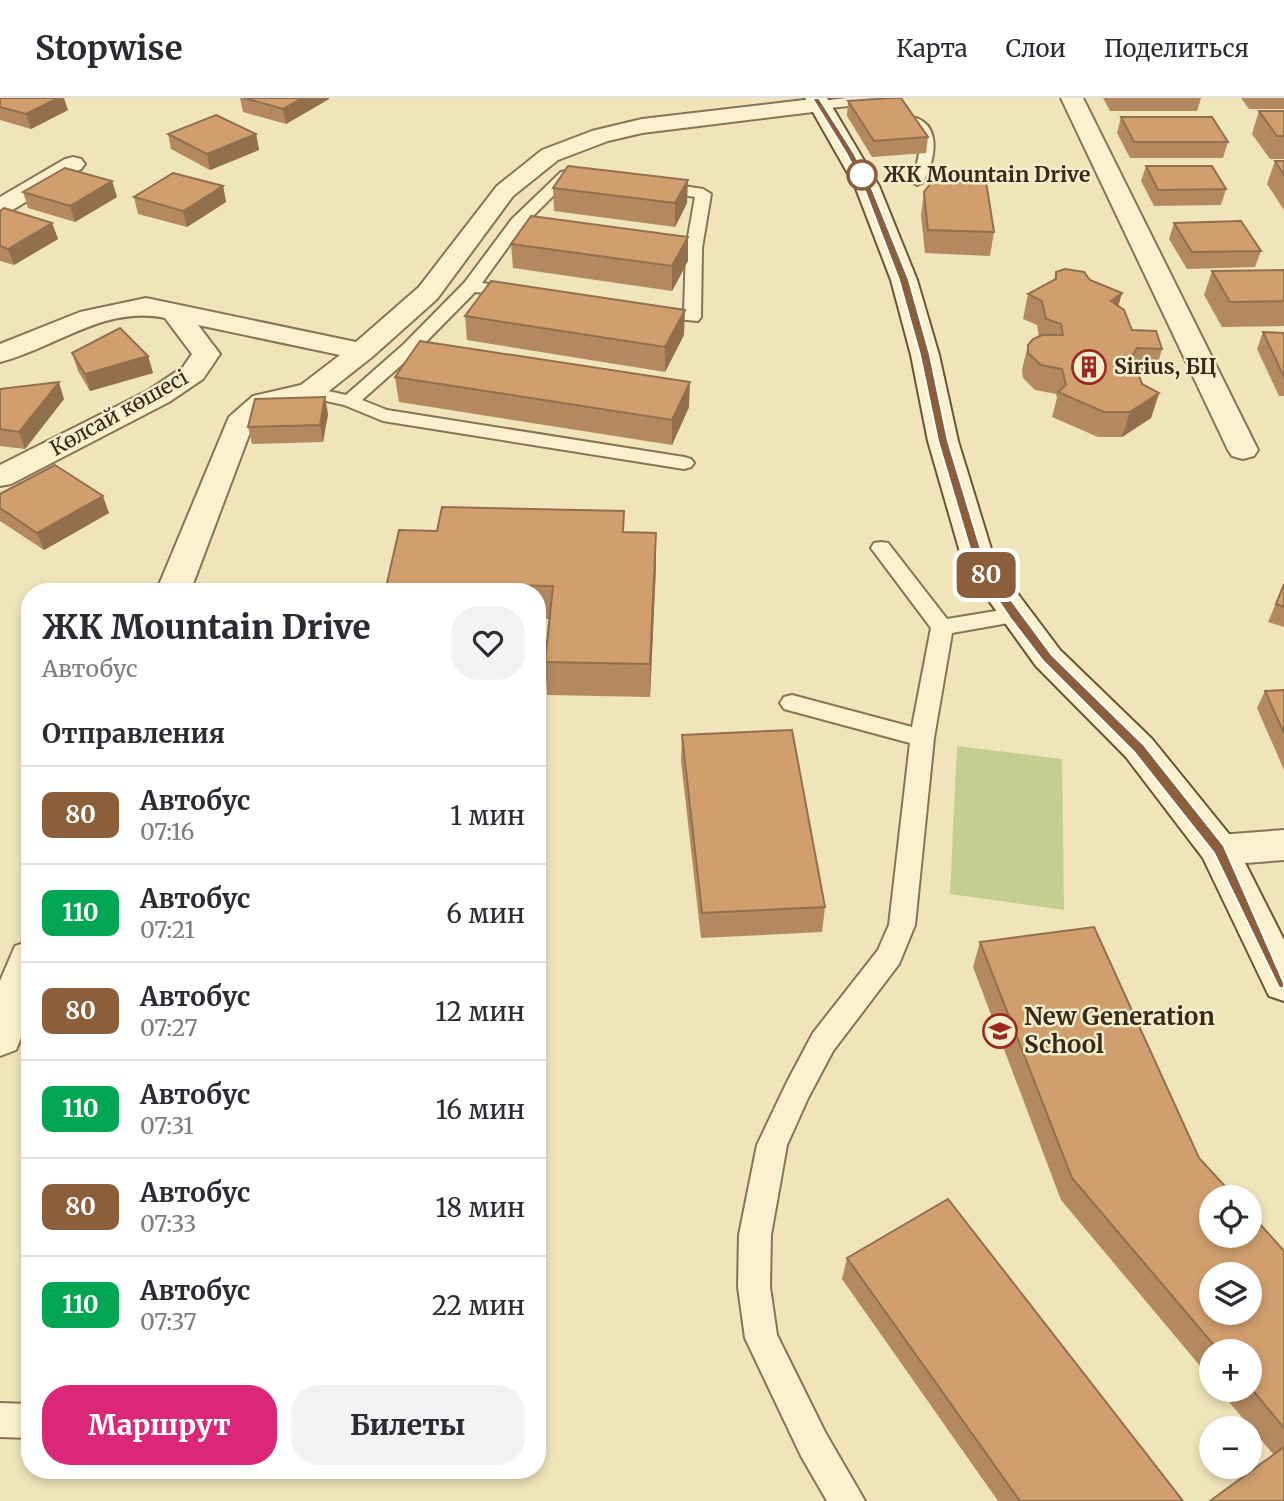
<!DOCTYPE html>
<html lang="ru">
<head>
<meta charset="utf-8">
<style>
	body { margin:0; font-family:Merriweather,serif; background:#f2f2f3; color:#2b2b33; height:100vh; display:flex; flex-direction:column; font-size:26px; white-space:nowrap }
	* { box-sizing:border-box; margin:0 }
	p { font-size:23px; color:#7c7c81 }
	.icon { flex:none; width:38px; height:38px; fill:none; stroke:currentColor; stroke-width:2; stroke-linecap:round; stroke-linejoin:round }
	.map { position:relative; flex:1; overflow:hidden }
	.details { position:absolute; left:21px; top:485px; width:525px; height:896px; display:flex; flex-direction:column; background:#fff; border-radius:28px; box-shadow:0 4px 10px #0003 }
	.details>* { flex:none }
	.badge { padding:0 14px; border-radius:10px; font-size:24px; line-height:46px }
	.fabs { position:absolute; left:1199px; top:1087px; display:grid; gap:14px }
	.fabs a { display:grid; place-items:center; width:63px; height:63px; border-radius:50%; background:#fff; box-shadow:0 4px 10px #0003; font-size:35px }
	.map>.badge { position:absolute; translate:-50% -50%; box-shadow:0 0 0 4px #fff }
	h2 { padding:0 21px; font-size:26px; line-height:63px }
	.round { display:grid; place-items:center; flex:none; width:74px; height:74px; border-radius:28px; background:#f2f2f3 }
	.summary { display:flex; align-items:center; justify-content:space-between; height:119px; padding:0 21px }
	h1 { font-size:33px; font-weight:800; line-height:52px }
	.button { display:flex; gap:14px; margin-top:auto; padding:14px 21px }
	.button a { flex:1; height:80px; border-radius:28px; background:#db2777; color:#fff; font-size:28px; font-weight:800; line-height:80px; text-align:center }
	.button a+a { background:#f2f2f3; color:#2b2b33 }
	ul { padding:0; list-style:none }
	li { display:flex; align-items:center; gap:21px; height:98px; padding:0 21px; border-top:2px solid #e1e1e2 }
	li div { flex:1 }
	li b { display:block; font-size:26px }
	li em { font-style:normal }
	li .badge { min-width:77px; font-weight:700; text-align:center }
	header { display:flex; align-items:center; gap:42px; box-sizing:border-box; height:98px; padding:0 35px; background:#fff; border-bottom:2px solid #e1e1e2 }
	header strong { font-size:33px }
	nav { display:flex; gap:38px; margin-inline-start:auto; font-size:24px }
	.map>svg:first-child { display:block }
	.green { fill:#c2cf8f }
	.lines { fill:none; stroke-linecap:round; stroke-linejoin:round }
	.lane-casing { stroke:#887454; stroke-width:4 }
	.street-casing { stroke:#887454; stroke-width:4 }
	.secondary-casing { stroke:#6a5437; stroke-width:4 }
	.lane { fill:#fbf1ce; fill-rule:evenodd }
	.street { fill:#fbf1ce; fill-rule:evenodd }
	.secondary { fill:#fbf1ce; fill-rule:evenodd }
	.wall { fill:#b4895f }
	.shaded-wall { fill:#926f4d }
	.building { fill:#d19f6e; stroke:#926f4d; stroke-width:2; fill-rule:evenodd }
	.line { fill:#8b5e3c; stroke:#fff; stroke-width:2 }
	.stop-dot { fill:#fff; stroke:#8b5e3c; stroke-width:3.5 }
	.labels { text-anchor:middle; stroke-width:5; stroke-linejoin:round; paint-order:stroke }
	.far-stop-label { font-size:21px; font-weight:bold; fill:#362a1a; stroke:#f7eecb; text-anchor:start }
	.far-poi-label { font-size:21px; font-weight:bold; fill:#362a1a; stroke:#f7eecb; text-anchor:start }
	.far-street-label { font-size:21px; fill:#362a1a; stroke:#f7eecb }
	.poi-label { font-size:24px; font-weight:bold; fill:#362a1a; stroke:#f7eecb; text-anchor:start }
</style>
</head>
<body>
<header>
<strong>Stopwise</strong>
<nav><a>Карта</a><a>Слои</a><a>Поделиться</a></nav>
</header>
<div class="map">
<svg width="1284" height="1403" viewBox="0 0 1284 1403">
	<rect width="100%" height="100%" fill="#f0e4bb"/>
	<!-- green -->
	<path class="green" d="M957,648L1062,661L1064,812L950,796Z"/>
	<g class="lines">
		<!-- lane casing -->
		<g class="lane-casing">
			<g id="lane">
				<path d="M847,0H892L885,4L821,11L814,7L821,3Z"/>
				<path d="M916,20C943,29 934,68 922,85L917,87L909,82C922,62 923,43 909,24Z"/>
				<path d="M566,73L587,77L590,80L582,85L569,82L524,127L482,185L525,191L527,195L525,199L475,194L416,254L362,302L387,312L684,359L691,361L694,365L691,369L684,371L383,323L344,307L304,298L301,294L310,289L346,297L404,246L465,184L512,121L561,74Z"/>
				<path d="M656,84L703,91L711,96L702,150L701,219L698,223L652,219L643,214L652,209L684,213L686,150L695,99L651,92L648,89L651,86Z"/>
				<path d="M881,444L888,445L947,521L1014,510L1022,512L1025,517L1022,522L1014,524L952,535L934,640L915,827L899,866L833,953L808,1000L787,1047L771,1137L770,1189L777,1237L825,1334L865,1403H827L801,1358L745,1240L738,1189L739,1137L757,1047L787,984L813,935L878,852L889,827L910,645L784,611L780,605L784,599L792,597L912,629L931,530L871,450L874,445Z"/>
				<path d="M0,1305L30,1306V1340L0,1339Z"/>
			</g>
		</g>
		<!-- street casing -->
		<g class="street-casing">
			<g id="street">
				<path d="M821,0L829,2L832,7L829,12L642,35L608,43L558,62L513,98L437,201L372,259L320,300L273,311L252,329L190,494H156L229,319L253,298L301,287L340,257L198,227L220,256L203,281L169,304L11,386L0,388V367L149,292L183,269L192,256L165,220C104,207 56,250 0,264V246L80,214L146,200L356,244L419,189L497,88L542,52L592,33L642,21Z"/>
				<path d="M1061,0H1083L1258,352L1254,358L1243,361L1232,358L1228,352Z"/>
				<path d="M73,59L81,61L85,66L81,71L9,114L0,116V99L65,61Z"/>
				<path d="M1284,732V762L1219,767L1205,763L1199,752L1205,741L1219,737Z"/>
				<path d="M30,843V918L16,952L0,958V883L15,848Z"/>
			</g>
		</g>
		<!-- secondary casing -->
		<g class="secondary-casing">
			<path id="secondary" d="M805,0H827L879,88L917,182L939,257L958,343L996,467L1060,552L1152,641L1233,741L1284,842V903L1269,898L1203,760L1126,659L1036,568L964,468L928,343L911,257L891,182L855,88Z"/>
		</g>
		<!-- lane -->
		<use href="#lane" class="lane"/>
		<!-- street -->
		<use href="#street" class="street"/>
		<!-- secondary -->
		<use href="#secondary" class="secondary"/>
	</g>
	<!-- wall -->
	<g class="wall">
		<path d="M0,0L68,12L31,31L0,22Z"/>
		<path d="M240,0H329V1L286,26L243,14Z"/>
		<path d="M1103,0H1201L1197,13H1110Z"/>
		<path d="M1241,0H1284V11H1249Z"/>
		<path d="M848,3L928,39L926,55L872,59L847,18Z"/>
		<path d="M1259,13H1284V61H1270L1252,36Z"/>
		<path d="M1121,19L1228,44L1223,60H1130L1117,35Z"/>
		<path d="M168,36H256L259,52L210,72L171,51Z"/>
		<path d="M1275,63H1284V112L1267,86Z"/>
		<path d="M1146,68L1226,91L1221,107L1154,108L1141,83Z"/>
		<path d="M112,83L117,99L75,124L28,110L23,94Z"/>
		<path d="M223,88L226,104L187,129L138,116L134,99Z"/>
		<path d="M553,90L687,105L675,129L554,113Z"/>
		<path d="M924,94L994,134L990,158L925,155L921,117Z"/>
		<path d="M0,113L52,125L58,141L14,167L0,163Z"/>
		<path d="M1174,125L1261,153L1255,169L1187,171L1169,141Z"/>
		<path d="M511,146L688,163L672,193L513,170Z"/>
		<path d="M1284,172V228L1222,229L1204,197L1212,173Z"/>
		<path d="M1056,174L1090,182L1122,195L1118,208L1132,232L1162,251L1155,276L1138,275L1142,286L1159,295L1151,320L1122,339H1098L1052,319L1057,300L1056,296L1035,292L1023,280L1022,272L1028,247L1039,239L1037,227L1023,221L1028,196L1054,182Z"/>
		<path d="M465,218L684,237L665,274L467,242Z"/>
		<path d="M1263,234L1284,235V298H1279L1257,251Z"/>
		<path d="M72,255L148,258L153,275L90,293L78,273Z"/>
		<path d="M395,279L689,309L672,347L399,304Z"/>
		<path d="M0,291L64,301L25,351L0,348Z"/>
		<path d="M328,316L323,344L252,346L248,329Z"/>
		<path d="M0,396L109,415L44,452L0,423Z"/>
		<path d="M625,434L656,435V468L650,599L547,597L545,564L549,521H537V494H385Z"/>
		<path d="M1284,486V529L1268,524Z"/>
		<path d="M1284,592V672L1257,610L1265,593Z"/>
		<path d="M682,637L825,809L822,834L701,840L681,663Z"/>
		<path d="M980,844L1199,1060L1284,1153V1403L1274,1357L1219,1292H1250V1253H1211V1281L1061,1102L973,869Z"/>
		<path d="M847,1160L1183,1403H998L842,1181Z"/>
	</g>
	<!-- shaded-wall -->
	<g class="shaded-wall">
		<path d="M58,0H64L68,12L31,31L26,16Z"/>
		<path d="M302,0H329V1L286,26L283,11Z"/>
		<path d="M256,36L259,52L210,72L207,56Z"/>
		<path d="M688,82L687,105L675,129V105Z"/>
		<path d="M112,83L117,99L75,124L70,108Z"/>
		<path d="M223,88L226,104L187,129L183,113Z"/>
		<path d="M52,125L58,141L14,167L8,151Z"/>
		<path d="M688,139V163L672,193V168Z"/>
		<path d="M1122,195L1115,219L1111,203Z"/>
		<path d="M685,212L684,237L665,274V249Z"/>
		<path d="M148,258L153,275L90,293L85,276Z"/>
		<path d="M59,284L64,301L25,351L19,334Z"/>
		<path d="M690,284L689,309L672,347V322Z"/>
		<path d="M1159,295L1151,320L1122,339L1130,314Z"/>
		<path d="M325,299L328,316L323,344L320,327Z"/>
		<path d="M103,398L109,415L44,452L37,435Z"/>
		<path d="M656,435V468L650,599V566Z"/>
	</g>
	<!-- building -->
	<g class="building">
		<path d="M0,0H58L26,16L0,9Z"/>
		<path d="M244,0H302L283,11Z"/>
		<path d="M891,0H901L928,39L874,43L848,3Z"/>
		<path d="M1259,13H1284V38H1277Z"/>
		<path d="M216,17L256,36L207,56L168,36Z"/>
		<path d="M1121,19H1212L1228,44H1134Z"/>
		<path d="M1275,63H1284V77Z"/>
		<path d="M568,68L688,82L675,105L553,90Z"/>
		<path d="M1146,68H1212L1226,91L1158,92Z"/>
		<path d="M65,70L112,83L70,108L23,94Z"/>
		<path d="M173,75L223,88L183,113L134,99Z"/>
		<path d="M939,75L985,77L994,134L928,132L924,94Z"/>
		<path d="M4,110L52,125L8,151L0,148V113Z"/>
		<path d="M531,118L688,139L672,168L511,146Z"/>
		<path d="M1241,123L1261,153L1192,154L1174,125Z"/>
		<path d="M1065,171L1084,174L1090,182L1122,195L1111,203L1124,212L1132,232L1156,233L1162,251L1137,250L1132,258L1142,286L1159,295L1130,314H1104L1058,294L1066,287L1062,271L1041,267L1028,255V247L1033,241L1042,237H1063L1061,226L1046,221L1042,203L1028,196L1056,181V174Z"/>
		<path d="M1284,172V203L1230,204L1212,173Z"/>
		<path d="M491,183L685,212L665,249L465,218Z"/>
		<path d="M120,230L148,258L85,276L72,255Z"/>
		<path d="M1263,234L1284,235V279Z"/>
		<path d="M420,243L690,284L672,322L395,279Z"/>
		<path d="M59,284L19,334L0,331V291Z"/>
		<path d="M325,299L320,327L248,329L255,301Z"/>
		<path d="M55,367L103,398L37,435L0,410V396Z"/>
		<path d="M442,409L624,413L623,434L656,435L650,566L545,564L553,488L494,487L493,494H385L399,432L437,433Z"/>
		<path d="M1284,486V509L1276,506Z"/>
		<path d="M1284,592V635L1265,593Z"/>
		<path d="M792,632L825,809L702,815L682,637Z"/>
		<path d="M1094,829L1199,1060L1235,1099H1211V1138H1250V1115L1284,1153V1330L1250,1289V1253H1219L1072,1080L980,844ZM1211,1176H1250V1214H1211Z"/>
		<path d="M948,1101L1183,1403H1020L847,1160Z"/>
		<path d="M1284,1349V1403H1210Z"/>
	</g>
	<!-- line -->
	<path class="line" d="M812,0H819L854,55L871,88L909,182L930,257L948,343L986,468L1052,557L1144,647L1224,748L1284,885V890H1279L1214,755L1134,654L1043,563L1010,520L975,468L938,343L920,257L899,182L863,88L846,55Z"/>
	<!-- icons -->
	<defs>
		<g id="building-ring" transform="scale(1.75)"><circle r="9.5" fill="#f7eecb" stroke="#9b2920" stroke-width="1.5"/><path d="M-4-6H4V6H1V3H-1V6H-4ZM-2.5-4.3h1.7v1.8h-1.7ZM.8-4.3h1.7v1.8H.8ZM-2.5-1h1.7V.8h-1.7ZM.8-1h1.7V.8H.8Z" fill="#9b2920"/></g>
		<g id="school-ring" transform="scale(1.75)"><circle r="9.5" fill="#f7eecb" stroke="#9b2920" stroke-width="1.5"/><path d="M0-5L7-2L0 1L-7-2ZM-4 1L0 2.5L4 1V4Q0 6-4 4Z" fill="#9b2920"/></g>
	</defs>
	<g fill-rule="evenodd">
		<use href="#building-ring" x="1089" y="269"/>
		<use href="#school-ring" x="1000" y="933"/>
	</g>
	<!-- markers -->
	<circle class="stop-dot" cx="862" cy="77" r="14"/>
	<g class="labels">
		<!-- far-stop labels -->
		<g class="far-stop-label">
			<text x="883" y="84">ЖК Mountain Drive</text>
		</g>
		<!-- far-poi labels -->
		<g class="far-poi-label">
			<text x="1114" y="276">Sirius, БЦ</text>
		</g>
		<!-- far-street labels -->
		<g class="far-street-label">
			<text transform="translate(119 315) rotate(-29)" y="7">Көлсай көшесі</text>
		</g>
		<!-- poi labels -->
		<g class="poi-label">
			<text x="1024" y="927">New Generation<tspan x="1024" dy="28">School</tspan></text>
		</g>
	</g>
</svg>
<div class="fabs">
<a><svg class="icon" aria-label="locate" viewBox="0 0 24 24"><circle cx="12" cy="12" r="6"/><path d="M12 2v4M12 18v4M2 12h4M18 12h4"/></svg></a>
<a><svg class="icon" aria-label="layers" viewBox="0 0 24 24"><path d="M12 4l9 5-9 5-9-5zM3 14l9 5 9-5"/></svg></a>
<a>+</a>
<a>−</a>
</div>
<b class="badge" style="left:986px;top:477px;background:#8b5e3c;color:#fff">80</b>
<section class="details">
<div class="summary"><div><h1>ЖК Mountain Drive</h1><p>Автобус</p></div><a class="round"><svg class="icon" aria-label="heart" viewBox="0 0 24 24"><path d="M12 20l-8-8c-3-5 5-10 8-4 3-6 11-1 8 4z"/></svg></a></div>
<h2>Отправления</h2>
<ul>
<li><span class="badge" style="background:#8b5e3c;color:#fff">80</span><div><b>Автобус</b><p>07:16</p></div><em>1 мин</em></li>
<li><span class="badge" style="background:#00a651;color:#fff">110</span><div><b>Автобус</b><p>07:21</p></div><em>6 мин</em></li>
<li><span class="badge" style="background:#8b5e3c;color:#fff">80</span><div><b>Автобус</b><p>07:27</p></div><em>12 мин</em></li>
<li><span class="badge" style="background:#00a651;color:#fff">110</span><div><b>Автобус</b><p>07:31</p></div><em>16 мин</em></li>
<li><span class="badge" style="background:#8b5e3c;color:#fff">80</span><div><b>Автобус</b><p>07:33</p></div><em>18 мин</em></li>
<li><span class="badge" style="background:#00a651;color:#fff">110</span><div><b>Автобус</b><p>07:37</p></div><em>22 мин</em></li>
</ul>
<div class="button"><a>Маршрут</a><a>Билеты</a></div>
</section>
</div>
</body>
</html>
